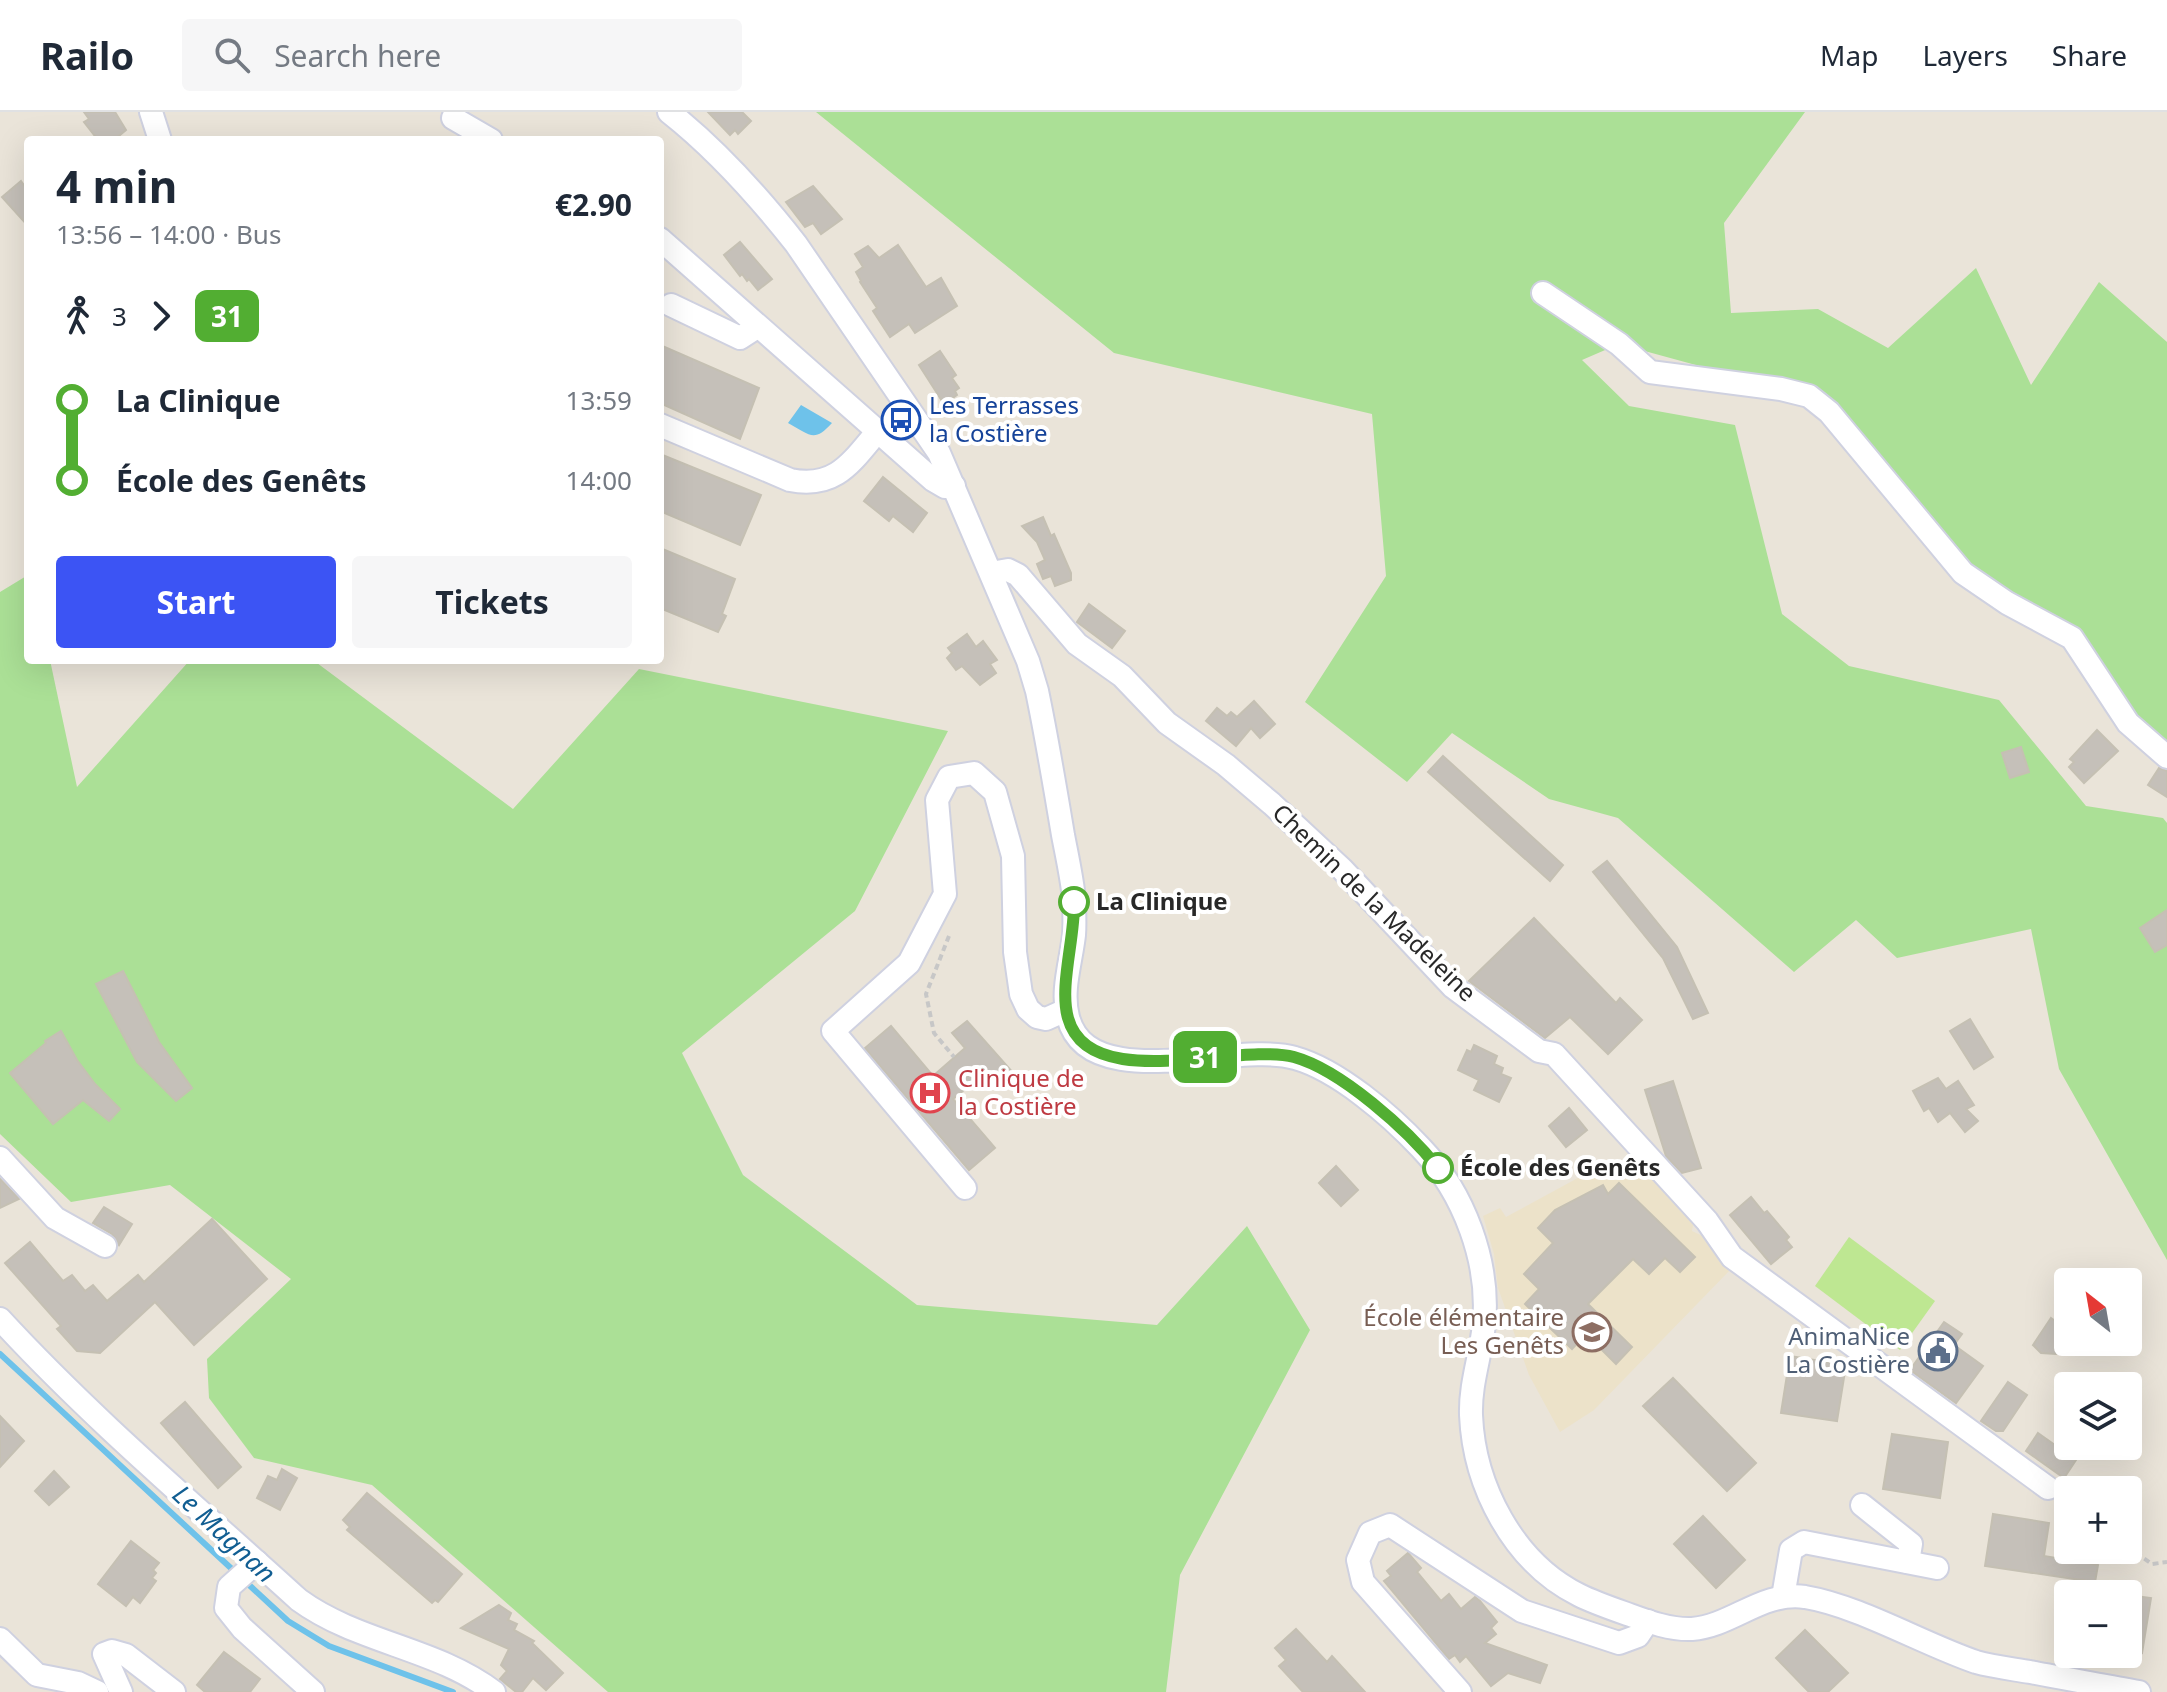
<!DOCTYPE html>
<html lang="en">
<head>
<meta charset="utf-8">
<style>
	body { margin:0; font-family:"Noto Sans",sans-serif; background:#f6f6f7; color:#1f2937; height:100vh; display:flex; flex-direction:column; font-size:30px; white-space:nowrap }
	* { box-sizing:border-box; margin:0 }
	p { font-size:26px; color:#747a83 }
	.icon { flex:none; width:44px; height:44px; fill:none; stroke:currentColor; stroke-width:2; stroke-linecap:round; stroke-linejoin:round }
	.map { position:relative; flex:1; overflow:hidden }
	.drawer { position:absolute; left:24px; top:24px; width:640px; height:528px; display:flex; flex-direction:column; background:#fff; border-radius:8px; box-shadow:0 8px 32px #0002 }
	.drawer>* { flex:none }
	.badge { padding:0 16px; border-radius:12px; font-size:28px; line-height:52px }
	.needle { width:52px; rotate:329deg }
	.fabs { position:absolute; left:2054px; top:1156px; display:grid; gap:16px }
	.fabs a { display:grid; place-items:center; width:88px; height:88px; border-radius:8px; background:#fff; box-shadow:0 8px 32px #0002; font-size:40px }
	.map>.badge { position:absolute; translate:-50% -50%; box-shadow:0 0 0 4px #fff }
	.legs { display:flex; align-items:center; gap:12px; height:88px; padding:0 32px; font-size:26px }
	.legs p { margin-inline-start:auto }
	.summary { display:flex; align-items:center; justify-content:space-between; height:136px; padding:0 32px }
	h1 { font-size:44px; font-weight:700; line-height:60px }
	.button { display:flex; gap:16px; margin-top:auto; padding:16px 32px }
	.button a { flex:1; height:92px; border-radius:8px; background:#3c54f4; color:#fff; font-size:32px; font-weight:700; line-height:92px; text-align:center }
	.button a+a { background:#f6f6f7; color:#1f2937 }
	ul { padding:0 32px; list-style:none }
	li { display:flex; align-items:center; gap:28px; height:80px; font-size:30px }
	li i { display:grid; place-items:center; width:12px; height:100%; margin:0 10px; background:currentColor }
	li i::after { content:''; width:20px; height:20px; margin:-10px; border:6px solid; border-radius:50%; background:#fff }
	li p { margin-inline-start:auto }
	li:first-child i { background:linear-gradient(#0000 50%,currentColor 0) }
	li:last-child i { background:linear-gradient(currentColor 50%,#0000 0) }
	header { display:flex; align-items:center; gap:48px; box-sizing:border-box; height:112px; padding:0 40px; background:#fff; border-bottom:2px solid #e0e1e3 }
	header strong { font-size:38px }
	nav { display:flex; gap:44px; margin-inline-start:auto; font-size:28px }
	.search { width:560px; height:72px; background:#f6f6f7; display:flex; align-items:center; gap:20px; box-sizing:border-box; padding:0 28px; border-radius:8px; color:#747a83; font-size:30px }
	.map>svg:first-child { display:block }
	.education { fill:#ece2c9 }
	.green { fill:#abe096 }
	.pitch { fill:#bee792 }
	.water { fill:#6ec2ea }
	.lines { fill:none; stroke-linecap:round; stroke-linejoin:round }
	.stream { stroke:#6ec2ea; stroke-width:6 }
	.building { fill:#c5c0b9; stroke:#c5c0b3; stroke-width:2 }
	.minor-casing { stroke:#cfd1e0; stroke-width:26 }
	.path { stroke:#c7c7c7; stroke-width:4; stroke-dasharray:6 4; stroke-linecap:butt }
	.minor { stroke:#fff; stroke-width:22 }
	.line-1-casing { stroke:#fff; stroke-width:18 }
	.line-1 { stroke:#52ae32; stroke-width:12 }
	.stop-1-dot { fill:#fff; stroke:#52ae32; stroke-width:4 }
	.labels { text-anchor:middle; stroke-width:8; stroke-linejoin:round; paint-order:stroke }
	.transit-label { font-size:24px; fill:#164399; stroke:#fff; text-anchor:start }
	.stop-label { font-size:24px; font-weight:bold; fill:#282828; stroke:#fff; text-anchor:start }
	.street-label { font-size:24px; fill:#282828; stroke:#fff }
	.health-label { font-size:24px; fill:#be3a42; stroke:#fff; text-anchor:start }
	.education-label { font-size:24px; fill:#785e54; stroke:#fff; text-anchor:end }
	.service-label { font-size:24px; fill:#4e5e75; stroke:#fff; text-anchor:end }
	.water-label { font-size:26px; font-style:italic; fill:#115e92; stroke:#fff }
</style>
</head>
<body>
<header>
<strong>Railo</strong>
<div class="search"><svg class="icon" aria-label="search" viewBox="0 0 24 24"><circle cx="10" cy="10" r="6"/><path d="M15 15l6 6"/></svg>Search here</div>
<nav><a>Map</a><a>Layers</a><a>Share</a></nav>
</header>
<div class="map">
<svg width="2167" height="1580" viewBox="0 0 2167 1580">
	<rect width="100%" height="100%" fill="#eae4d9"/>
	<!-- education -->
	<path class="education" d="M1639,1039L1694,1107L1692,1119L1715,1130L1733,1155L1594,1298L1560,1320L1529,1263L1498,1176L1494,1142L1483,1104L1500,1096L1506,1105L1587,1061H1601Z"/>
	<!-- green -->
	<g class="green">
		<path d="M816,0H1805L1724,111L1731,201L1818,197L1888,236L1976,156L2031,273L2099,170L2167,230V645L2072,527L2007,491L1809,284L1619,232L1582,248L1629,294L1735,313L1782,502L1849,554L1999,588L2086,694L2163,706L2167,711V1148L2059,957L2031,817L1897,846L1856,808L1794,860L1618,706L1549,687L1452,621L1407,670L1305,590L1386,464L1372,302L1114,241Z"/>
		<path d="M28,463V548H50L77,675L190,548H313L513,697L639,557L948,619L855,799L682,941L743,1063L917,1193L1157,1213L1247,1114L1310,1218L1180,1463L1166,1580H608L372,1373L254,1346L209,1286L207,1247L291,1167L170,1073L71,1090L0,1022V480Z"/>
	</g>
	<!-- pitch -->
	<path class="pitch" d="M1849,1125L1935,1189L1900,1238L1815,1174Z"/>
	<!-- water -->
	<path class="water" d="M801,293L832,311C814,331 810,323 788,311Z"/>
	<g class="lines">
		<!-- stream -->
		<path class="stream" d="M0,1242L288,1509L329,1534L453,1580"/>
	</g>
	<!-- building -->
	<g class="building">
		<path d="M84,0H115L126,18L114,28H98L84,10L89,7Z"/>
		<path d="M708,0H742L751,9L738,22L735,18L730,23Z"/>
		<path d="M21,69L28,79V114L2,85Z"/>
		<path d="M813,74L842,107L821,122L813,111L805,115L786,90Z"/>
		<path d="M740,130L772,167L758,178L749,167L747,169L742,162L740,164L724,143Z"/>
		<path d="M898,133L926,175L941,166L957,194L915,221L909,212L890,225L873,199L877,196L860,170L861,169L856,160L863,155L855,142L868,134L879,146Z"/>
		<path d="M660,233L759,276L740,327L660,291Z"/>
		<path d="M940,239L956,263L952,266L959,276L955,279L957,283L944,292L919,253Z"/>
		<path d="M660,342L761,383L740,433L660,399Z"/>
		<path d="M883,365L927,401L913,420L893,404L889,409L864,389Z"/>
		<path d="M1043,405L1051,424L1054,422L1071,461V468L1055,474L1051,464L1043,467L1037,452L1045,448L1037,430L1022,414Z"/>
		<path d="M660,436L735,467L722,502L726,504L718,520L660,496Z"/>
		<path d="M1089,492L1125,519L1112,536L1077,510Z"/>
		<path d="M967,522L976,535L983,529L997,548L990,552L996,561L980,573L962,554L956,558L947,546L952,541L948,536Z"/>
		<path d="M1254,589L1275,612L1260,626L1251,616L1236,634L1206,609L1217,596L1227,604L1231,600L1237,605Z"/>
		<path d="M2097,618L2118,639L2084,671L2069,655L2074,650L2070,647Z"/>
		<path d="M2021,635L2029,660L2010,666L2002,641Z"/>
		<path d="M1443,644L1563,753L1550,769L1428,660Z"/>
		<path d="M2159,656L2167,659V685L2148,673Z"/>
		<path d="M1607,749L1677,835L1708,901L1693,907L1663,846L1593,760Z"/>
		<path d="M2167,798V833L2155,840L2140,816Z"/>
		<path d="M1534,806L1616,891L1620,886L1642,908L1608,942L1570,905L1545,926L1469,869Z"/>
		<path d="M123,859L159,930L192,976L176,989L137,950L96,872Z"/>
		<path d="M1970,907L1993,945L1974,957L1950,919Z"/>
		<path d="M967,909L1014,962L999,975L986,960L953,987L995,1036L969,1058L865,936L891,914L933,964L965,936L952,921Z"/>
		<path d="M61,919L77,948L95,972L120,997L109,1009L83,988L53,1012L10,961L46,931L45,929Z"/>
		<path d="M1474,933L1497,944L1494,952L1503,956L1501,962L1511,966L1499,990L1474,978L1479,968L1458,958L1467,938L1471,940Z"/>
		<path d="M1938,966L1946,977L1958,969L1974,993L1966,997L1978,1009L1965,1020L1950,1001L1938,1010L1929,996L1924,999L1913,979Z"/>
		<path d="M1673,969L1701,1056L1682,1061L1666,1044L1645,978Z"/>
		<path d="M1569,996L1587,1018L1566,1035L1549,1014Z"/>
		<path d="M1336,1054L1358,1078L1341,1094L1319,1071Z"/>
		<path d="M0,1067L19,1087L0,1096Z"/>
		<path d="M1619,1071L1695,1145L1680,1160L1665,1146L1649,1162L1633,1147L1588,1192L1632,1235L1616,1252L1586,1222L1572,1237L1525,1192L1539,1177L1524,1162L1553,1131L1538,1116L1555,1098L1603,1073L1608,1082Z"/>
		<path d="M1751,1085L1764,1101L1767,1099L1789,1125L1786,1128L1792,1135L1771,1152L1730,1103Z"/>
		<path d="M104,1095L132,1112L119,1133L112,1122L93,1111Z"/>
		<path d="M212,1107L267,1167L194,1233L155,1190L100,1241L77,1239L57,1217L61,1214L5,1151L30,1130L63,1169L72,1163L85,1179L93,1173L107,1189L138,1163L144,1170Z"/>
		<path d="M2051,1206L2068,1218V1225L2056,1242L2041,1241L2033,1233Z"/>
		<path d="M1944,1210L1962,1222L1954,1233L1983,1254L1956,1291L1910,1258Z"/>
		<path d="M1790,1244L1846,1253L1837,1309L1781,1301Z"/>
		<path d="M1673,1266L1756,1351L1727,1379L1643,1294Z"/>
		<path d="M2008,1270L2027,1283L2003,1319H1996L1981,1309Z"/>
		<path d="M185,1290L241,1355L218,1376L161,1311Z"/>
		<path d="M0,1304L24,1329L0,1355Z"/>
		<path d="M2038,1321L2076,1348L2064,1366L2026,1339Z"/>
		<path d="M1892,1322L1948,1330L1940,1386L1883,1377Z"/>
		<path d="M282,1357L297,1366L280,1398L257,1386L268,1364L277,1368Z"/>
		<path d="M54,1359L69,1375L49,1393L35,1379Z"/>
		<path d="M367,1381L462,1462L438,1490L435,1488L432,1491L347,1418L350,1415L343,1408Z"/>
		<path d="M1993,1402L2049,1411L2044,1444L2098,1453L2095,1470L1985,1454Z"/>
		<path d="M1703,1404L1745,1448L1716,1476L1674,1432Z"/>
		<path d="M131,1429L159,1451L153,1458L156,1461L152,1466L156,1469L140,1491L133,1485L126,1494L98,1472Z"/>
		<path d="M1408,1441L1421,1456L1417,1460L1441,1489L1449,1482L1461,1497L1475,1485L1480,1489L1497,1510L1491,1516L1496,1522L1485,1531L1547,1553L1540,1571L1508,1561L1491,1574L1466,1544L1460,1550L1455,1543L1449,1547L1384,1469L1391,1464L1387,1459Z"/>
		<path d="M2128,1483L2151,1486L2142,1541L2128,1539Z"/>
		<path d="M499,1493L511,1501L508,1508L517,1512L514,1518L534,1529L532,1531L563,1561L546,1578L533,1566L522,1580H516L500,1567L507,1559L501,1553L509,1537L461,1516Z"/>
		<path d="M1296,1517L1327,1550L1332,1544L1365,1580H1303L1279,1554L1286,1548L1275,1536Z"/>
		<path d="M1805,1518L1848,1561L1828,1580H1809L1776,1546Z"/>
		<path d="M224,1540L260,1567L250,1580H205L197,1573Z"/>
	</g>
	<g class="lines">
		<!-- minor casing -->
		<g class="minor-casing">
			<g id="minor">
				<path d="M151,0L160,28"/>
				<path d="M669,0C716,37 759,85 796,132L939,341L1028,549L1037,579C1047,627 1055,675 1063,723C1067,744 1072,766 1074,787C1074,799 1075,811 1074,823C1071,850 1061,879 1068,905C1088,985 1237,928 1295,946C1338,958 1390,1003 1421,1036C1464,1081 1490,1150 1484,1212C1481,1243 1470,1271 1471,1303C1474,1374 1513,1450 1579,1483C1595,1491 1613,1497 1630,1503C1649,1510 1671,1518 1692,1517C1732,1514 1762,1479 1805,1485C1859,1494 1923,1532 1976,1550C1994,1555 2013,1557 2030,1560C2066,1567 2102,1573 2139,1580"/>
				<path d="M453,6L491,28"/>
				<path d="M660,127L933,368L945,375L954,374"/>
				<path d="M1543,181L1619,232L1650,260L1781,277L1809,284L1829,300L1963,461L2007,491L2072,526L2128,611L2167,645"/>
				<path d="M671,193L740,226L757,215"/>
				<path d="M660,313L790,368C835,377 851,351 877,320"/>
				<path d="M991,461L1008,458L1018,463L1077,532L1122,564L1167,611L1226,653L1272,692L1342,757L1453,875L1539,939L1554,942L1707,1109L1732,1145L2048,1376"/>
				<path d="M0,1046L55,1106L105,1134"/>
				<path d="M965,1076L833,919L909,851L945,782L937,688L949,665L974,661L995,680L1013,744L1015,840L1021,882L1028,897L1037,905L1046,907L1066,898"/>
				<path d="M0,1207C93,1308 198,1396 299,1488C358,1531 436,1536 494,1580"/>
				<path d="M1862,1393L1911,1432L1908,1450"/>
				<path d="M257,1450L229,1475L226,1496L242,1516L313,1580"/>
				<path d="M1783,1485L1791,1438L1804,1430L1937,1456"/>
				<path d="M0,1527L37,1563L78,1571L97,1580"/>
				<path d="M121,1580L104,1542L112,1539L126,1543L174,1580"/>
				<path d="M1460,1580L1363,1470L1358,1448L1370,1421L1390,1413L1522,1499L1619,1531L1638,1524L1648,1509"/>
			</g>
		</g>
		<!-- path -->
		<g class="path">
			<path d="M949,824L926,882L934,921L954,945"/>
			<path d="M2128,1435L2152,1452L2167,1450"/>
		</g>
		<!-- minor -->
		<use href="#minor" class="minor"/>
	</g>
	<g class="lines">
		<!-- line-1 casing -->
		<g class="line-1-casing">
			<path id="line-1" d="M1074,790C1075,826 1059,874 1068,906C1089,983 1236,930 1294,945C1341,958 1408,1018 1438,1056"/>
		</g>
		<!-- line-1 -->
		<use href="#line-1" class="line-1"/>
	</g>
	<!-- icons -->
	<defs>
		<g id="bus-ring" transform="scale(2)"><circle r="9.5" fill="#fff" stroke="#1a4fb4" stroke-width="1.5"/><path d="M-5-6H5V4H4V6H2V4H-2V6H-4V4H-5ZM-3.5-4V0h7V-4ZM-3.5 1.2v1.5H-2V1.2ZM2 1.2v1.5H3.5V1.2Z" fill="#1a4fb4"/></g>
		<g id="hospital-ring" transform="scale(2)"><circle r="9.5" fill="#fff" stroke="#e0444e" stroke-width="1.5"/><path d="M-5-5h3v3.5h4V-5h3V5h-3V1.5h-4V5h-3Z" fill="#e0444e"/></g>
		<g id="school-ring" transform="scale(2)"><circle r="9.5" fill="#fff" stroke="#8d6e63" stroke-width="1.5"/><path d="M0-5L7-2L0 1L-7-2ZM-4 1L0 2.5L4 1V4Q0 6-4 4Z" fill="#8d6e63"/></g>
		<g id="civic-ring" transform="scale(2)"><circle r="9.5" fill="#fff" stroke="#5c6f8a" stroke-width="1.5"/><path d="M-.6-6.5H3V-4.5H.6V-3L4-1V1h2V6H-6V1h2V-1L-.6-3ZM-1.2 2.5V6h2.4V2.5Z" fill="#5c6f8a"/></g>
	</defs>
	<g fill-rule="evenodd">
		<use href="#bus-ring" x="901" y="308"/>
		<use href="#hospital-ring" x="930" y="981"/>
		<use href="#school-ring" x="1592" y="1220"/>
		<use href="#civic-ring" x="1938" y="1239"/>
	</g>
	<!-- markers -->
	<g class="stop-1-dot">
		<circle cx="1074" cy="790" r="14"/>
		<circle cx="1438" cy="1056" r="14"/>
	</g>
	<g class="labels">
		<!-- transit labels -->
		<g class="transit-label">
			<text x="929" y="302">Les Terrasses<tspan x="929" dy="28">la Costière</tspan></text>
		</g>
		<!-- stop labels -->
		<g class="stop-label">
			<text x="1096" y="798">La Clinique</text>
			<text x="1460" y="1064">École des Genêts</text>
		</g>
		<!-- street labels -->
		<g class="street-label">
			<text transform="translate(1374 791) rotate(44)" y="8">Chemin de la Madeleine</text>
		</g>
		<!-- health labels -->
		<g class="health-label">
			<text x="958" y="975">Clinique de<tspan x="958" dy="28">la Costière</tspan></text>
		</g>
		<!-- education labels -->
		<g class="education-label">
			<text x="1564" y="1214">École élémentaire<tspan x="1564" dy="28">Les Genêts</tspan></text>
		</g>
		<!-- service labels -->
		<g class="service-label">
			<text x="1910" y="1233">AnimaNice<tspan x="1910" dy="28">La Costière</tspan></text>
		</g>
		<!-- water labels -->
		<g class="water-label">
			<text transform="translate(224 1422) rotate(43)" y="9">Le Magnan</text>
		</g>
	</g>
</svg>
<div class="fabs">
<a><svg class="needle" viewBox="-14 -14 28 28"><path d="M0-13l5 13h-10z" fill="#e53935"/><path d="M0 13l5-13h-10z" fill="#747a83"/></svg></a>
<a><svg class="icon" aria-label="layers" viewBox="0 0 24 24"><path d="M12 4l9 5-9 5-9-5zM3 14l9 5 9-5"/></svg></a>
<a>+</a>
<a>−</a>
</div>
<b class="badge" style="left:1205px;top:945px;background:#52ae32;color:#fff">31</b>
<section class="drawer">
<div class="summary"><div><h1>4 min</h1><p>13:56 – 14:00 · Bus</p></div><b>€2.90</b></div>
<div class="legs"><svg class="icon" aria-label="walk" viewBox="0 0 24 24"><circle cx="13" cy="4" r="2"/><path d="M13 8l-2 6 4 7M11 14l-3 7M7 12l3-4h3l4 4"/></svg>3<svg class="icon" aria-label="forward" viewBox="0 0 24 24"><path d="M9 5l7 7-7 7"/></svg><b class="badge" style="background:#52ae32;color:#fff">31</b></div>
<ul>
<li><i style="color:#52ae32"></i><b>La Clinique</b><p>13:59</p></li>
<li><i style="color:#52ae32"></i><b>École des Genêts</b><p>14:00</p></li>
</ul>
<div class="button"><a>Start</a><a>Tickets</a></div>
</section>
</div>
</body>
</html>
